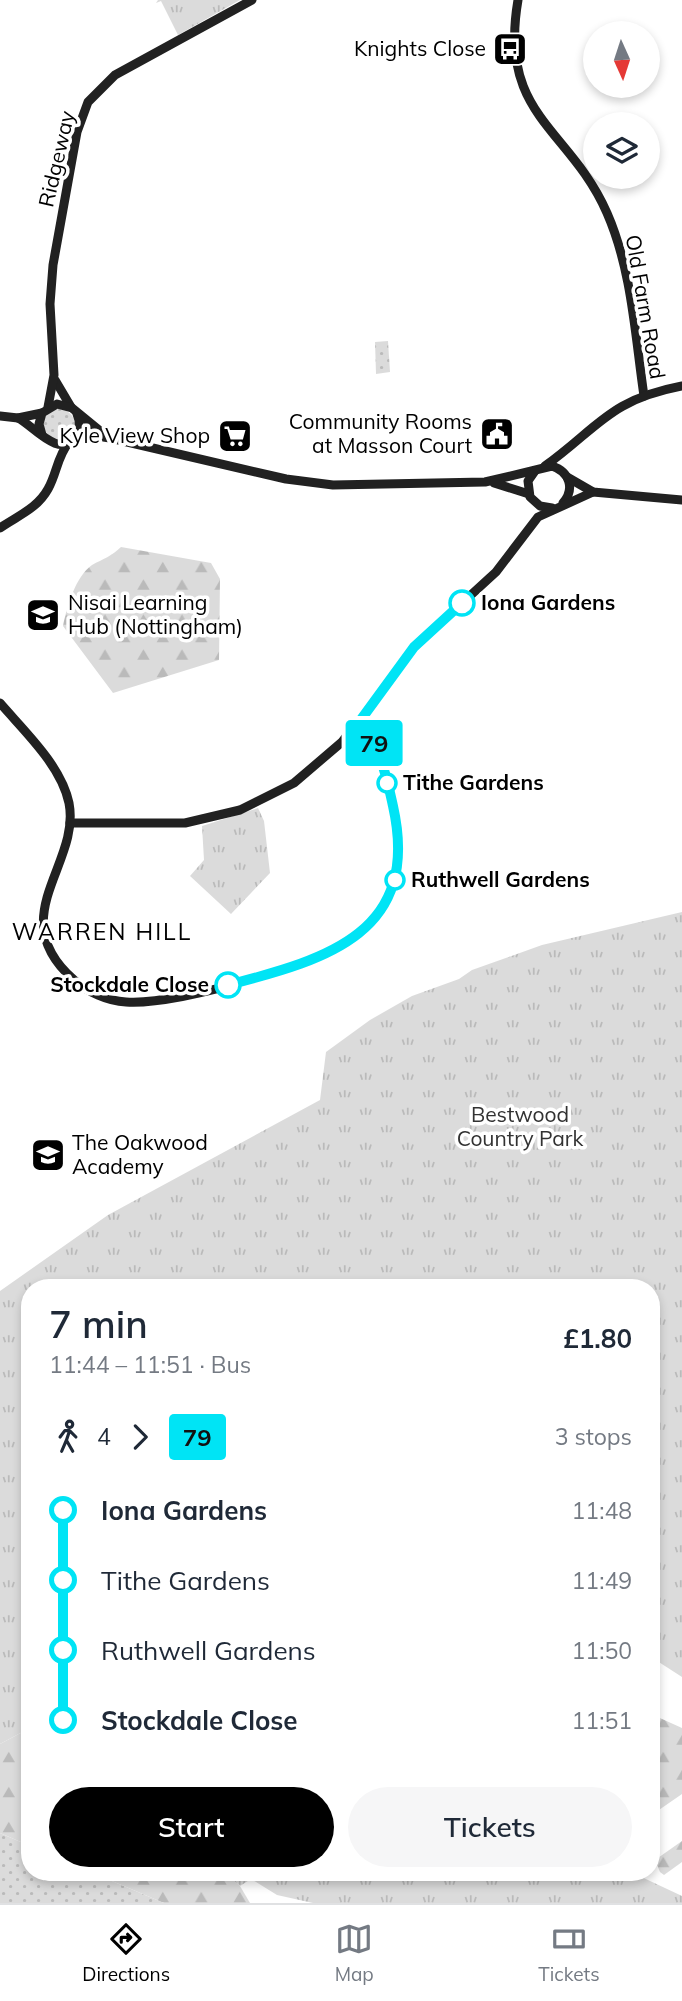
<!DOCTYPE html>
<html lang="en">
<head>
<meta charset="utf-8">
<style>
	body { margin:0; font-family:Mulish,sans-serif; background:#f6f6f7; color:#1f2937; height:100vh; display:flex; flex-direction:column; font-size:26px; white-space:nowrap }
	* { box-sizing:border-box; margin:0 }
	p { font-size:23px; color:#747a83 }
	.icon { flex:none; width:38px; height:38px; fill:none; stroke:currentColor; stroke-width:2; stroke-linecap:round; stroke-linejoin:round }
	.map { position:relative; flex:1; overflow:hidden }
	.details { position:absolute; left:21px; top:1279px; width:639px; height:602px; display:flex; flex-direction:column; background:#fff; border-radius:28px; box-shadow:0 4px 10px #0003 }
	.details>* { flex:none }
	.badge { padding:0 14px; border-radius:5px; font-size:24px; line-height:46px }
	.needle { width:46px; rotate:177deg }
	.controls { position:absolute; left:583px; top:21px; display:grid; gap:14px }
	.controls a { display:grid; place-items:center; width:77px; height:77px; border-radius:50%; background:#fff; box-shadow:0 4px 10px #0003; font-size:35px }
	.map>.badge { position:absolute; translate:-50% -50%; box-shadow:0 0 0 4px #fff }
	.legs { display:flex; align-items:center; gap:10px; height:77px; padding:0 28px; font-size:23px }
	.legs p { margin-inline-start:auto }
	.overview { display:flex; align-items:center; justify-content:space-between; height:119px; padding:0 28px }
	h1 { font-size:38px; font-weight:600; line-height:52px }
	.cta { display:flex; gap:14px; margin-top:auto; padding:14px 28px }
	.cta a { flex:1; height:80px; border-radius:42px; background:#000; color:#fff; font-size:28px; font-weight:600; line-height:80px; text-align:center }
	.cta a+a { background:#f6f6f7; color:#1f2937 }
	ul { padding:0 28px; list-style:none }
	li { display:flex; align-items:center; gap:24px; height:70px; font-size:26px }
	li i { display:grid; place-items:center; width:10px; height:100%; margin:0 9px; background:currentColor }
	li i::after { content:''; width:18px; height:18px; margin:-9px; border:5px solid; border-radius:50%; background:#fff }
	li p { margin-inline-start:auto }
	li:first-child i { background:linear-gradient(#0000 50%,currentColor 0) }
	li:last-child i { background:linear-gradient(currentColor 50%,#0000 0) }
	.menu { display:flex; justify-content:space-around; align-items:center; height:98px; border-top:2px solid #e0e1e3; background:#fff; font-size:19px; color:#747a83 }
	.menu a { display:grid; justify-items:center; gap:4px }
	.menu .on { color:#000 }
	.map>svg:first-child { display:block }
	.grass { fill:url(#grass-dots) }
	.forest { fill:url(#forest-firs) }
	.park { fill:url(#park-tufts) }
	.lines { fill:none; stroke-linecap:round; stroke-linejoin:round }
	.secondary { stroke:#212121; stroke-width:9 }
	.line-1-casing { stroke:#fff; stroke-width:16 }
	.line-1 { stroke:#00e4f5; stroke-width:10 }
	.stop-1-dot { fill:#fff; stroke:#00e4f5; stroke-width:3.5 }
	.labels { text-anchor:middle; stroke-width:7; stroke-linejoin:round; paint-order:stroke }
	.poi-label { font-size:21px; fill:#000; stroke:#fff; text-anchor:end }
	.street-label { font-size:21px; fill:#000; stroke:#fff }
	.stop-label { font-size:21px; font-weight:bold; fill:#000; stroke:#fff; text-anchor:start }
	.park-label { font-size:21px; fill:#323232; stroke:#fff }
	.neighbourhood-label { font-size:23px; letter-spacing:2px; fill:#000; stroke:#fff }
</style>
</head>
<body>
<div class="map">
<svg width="682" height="1903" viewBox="0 0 682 1903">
	<defs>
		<pattern id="grass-dots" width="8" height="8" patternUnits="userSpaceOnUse" patternTransform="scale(1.75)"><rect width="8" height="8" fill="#dbdbdb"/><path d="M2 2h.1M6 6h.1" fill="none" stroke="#bababa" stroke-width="1.8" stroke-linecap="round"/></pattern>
		<pattern id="forest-firs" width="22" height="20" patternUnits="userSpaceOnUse" patternTransform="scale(1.75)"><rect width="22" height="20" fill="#dbdbdb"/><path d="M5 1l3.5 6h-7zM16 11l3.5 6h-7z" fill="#bababa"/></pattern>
		<pattern id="park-tufts" width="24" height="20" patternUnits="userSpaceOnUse" patternTransform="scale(1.75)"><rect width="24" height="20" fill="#dbdbdb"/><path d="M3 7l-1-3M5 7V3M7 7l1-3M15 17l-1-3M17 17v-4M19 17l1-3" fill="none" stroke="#bababa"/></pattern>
	</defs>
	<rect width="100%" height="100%" fill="#fff"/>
	<!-- grass -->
	<g class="grass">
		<path d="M388,341L390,372L376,374L375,342Z"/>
		<circle cx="59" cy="425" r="16"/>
		<path d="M0,1833L30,1846V1872L93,1873L164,1903H0Z"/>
	</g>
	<!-- forest -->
	<g class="forest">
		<path d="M121,547L211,563L220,579L219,660L113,693L63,626C67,607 75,577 92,565C103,559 112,556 121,547Z"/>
		<path d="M651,1714L682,1728V1794L656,1812L651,1808L654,1795L651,1788Z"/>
		<path d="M30,1728V1846L0,1833V1744Z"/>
		<path d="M682,1841V1862L664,1875L660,1872L655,1860Z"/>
		<path d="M93,1873H225L240,1886L250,1903H164Z"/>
	</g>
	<!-- park -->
	<g class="park">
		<path d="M158,0H240L178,35L161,1L156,3Z"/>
		<path d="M258,808L264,821L270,873L231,914L190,876L204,860L202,826Z"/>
		<path d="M682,912V1677L651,1657V1288H30V1728L0,1744V1291L108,1215L320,1100L326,1052L370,1020L412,996L459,979L472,970L542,945Z"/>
		<path d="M225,1873H633L682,1896V1903H313L277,1895L251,1879L240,1886Z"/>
	</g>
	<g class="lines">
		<!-- secondary -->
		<g class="secondary">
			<path d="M518,0C498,116 570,128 607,213C632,270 635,335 644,396"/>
			<path d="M55,380L71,407"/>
			<path d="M48,407L54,375L50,304L53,265L77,132L88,102L115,75L252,0"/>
			<path d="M0,416L18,418L42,413"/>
			<path d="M18,418C34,426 59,460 76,436C81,428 80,421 77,414"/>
			<path d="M42,435L39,424L42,413L57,404L72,408L105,435"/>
			<path d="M74,438L90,435L110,438L286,479L333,485L485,482L552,466C570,472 575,489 563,503"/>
			<path d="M545,466C599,427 609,400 682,386"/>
			<path d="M535,471L528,481L530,497L540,506L552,508"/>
			<path d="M567,477L593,492L682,500"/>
			<path d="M494,483L529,494"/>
			<path d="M0,528C17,516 37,509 48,489C57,473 57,457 69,442"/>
			<path d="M0,703C24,731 61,765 69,803C81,865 2,917 74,980C88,992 107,1001 126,1002C179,1006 339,960 374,921C403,887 402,846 392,806C385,774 381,748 357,725"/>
			<path d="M70,823H185L240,810L294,783L342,742L414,647L496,572L538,517L593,492"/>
		</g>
	</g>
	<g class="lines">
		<!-- line-1 casing -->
		<g class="line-1-casing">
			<path id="line-1" d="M228,985C329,959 421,932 393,806C386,774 381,748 357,725L414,647L462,603"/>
		</g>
		<!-- line-1 -->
		<use href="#line-1" class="line-1"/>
	</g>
	<!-- icons -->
	<defs>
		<g id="bus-square" transform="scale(1.75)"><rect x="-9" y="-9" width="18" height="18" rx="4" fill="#000" stroke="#fff"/><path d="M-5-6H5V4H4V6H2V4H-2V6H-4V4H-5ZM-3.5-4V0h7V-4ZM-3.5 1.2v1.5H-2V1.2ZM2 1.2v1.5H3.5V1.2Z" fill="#fff"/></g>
		<g id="civic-square" transform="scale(1.75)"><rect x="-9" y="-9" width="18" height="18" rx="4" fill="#000" stroke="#fff"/><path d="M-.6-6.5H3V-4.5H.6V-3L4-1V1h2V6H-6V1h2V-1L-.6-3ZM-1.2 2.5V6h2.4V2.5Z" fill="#fff"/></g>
		<g id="supermarket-square" transform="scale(1.75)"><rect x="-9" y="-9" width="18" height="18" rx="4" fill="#000" stroke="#fff"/><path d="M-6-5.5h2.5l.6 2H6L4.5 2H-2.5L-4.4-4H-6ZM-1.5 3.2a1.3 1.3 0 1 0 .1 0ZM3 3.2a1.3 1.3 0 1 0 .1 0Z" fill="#fff"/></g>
		<g id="school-square" transform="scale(1.75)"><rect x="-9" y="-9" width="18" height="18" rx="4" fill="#000" stroke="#fff"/><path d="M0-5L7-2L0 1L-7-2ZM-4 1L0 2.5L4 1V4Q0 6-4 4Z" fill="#fff"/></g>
	</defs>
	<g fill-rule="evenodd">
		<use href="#bus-square" x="510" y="49"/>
		<use href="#civic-square" x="497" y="434"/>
		<use href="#supermarket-square" x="235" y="436"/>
		<use href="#school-square" x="43" y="615"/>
		<use href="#school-square" x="48" y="1155"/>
	</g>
	<!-- markers -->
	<g class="stop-1-dot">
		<circle cx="462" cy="603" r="12"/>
		<circle cx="387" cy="783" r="9"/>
		<circle cx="395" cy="880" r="9"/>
		<circle cx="228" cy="985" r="12"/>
	</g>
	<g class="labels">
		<!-- poi labels -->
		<g class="poi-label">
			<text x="486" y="56">Knights Close</text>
			<text x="472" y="429">Community Rooms<tspan x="472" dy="24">at Masson Court</tspan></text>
			<text x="210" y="443">Kyle View Shop</text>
			<text x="68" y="610" text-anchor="start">Nisai Learning<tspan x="68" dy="24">Hub (Nottingham)</tspan></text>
			<text x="72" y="1150" text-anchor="start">The Oakwood<tspan x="72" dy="24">Academy</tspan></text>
		</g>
		<!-- street labels -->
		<g class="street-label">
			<text transform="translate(57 159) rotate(-77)" y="7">Ridgeway</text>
			<text transform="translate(645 307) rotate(80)" y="7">Old Farm Road</text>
		</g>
		<!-- stop labels -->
		<g class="stop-label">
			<text x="481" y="610">Iona Gardens</text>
			<text x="403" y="790">Tithe Gardens</text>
			<text x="411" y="887">Ruthwell Gardens</text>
			<text x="209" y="992" text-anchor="end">Stockdale Close</text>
		</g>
		<!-- park labels -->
		<g class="park-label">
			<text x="520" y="1122">Bestwood<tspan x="520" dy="24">Country Park</tspan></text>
		</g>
		<!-- neighbourhood labels -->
		<g class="neighbourhood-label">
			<text x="102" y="940">WARREN HILL</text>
		</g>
	</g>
</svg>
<div class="controls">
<a><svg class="needle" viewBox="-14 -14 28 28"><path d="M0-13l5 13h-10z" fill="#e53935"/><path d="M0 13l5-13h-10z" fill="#747a83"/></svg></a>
<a><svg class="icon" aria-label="layers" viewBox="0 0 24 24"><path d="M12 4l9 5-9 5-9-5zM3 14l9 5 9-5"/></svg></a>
</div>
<b class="badge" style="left:374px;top:743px;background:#00e4f5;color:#111">79</b>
<section class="details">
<div class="overview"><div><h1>7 min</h1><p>11:44 – 11:51 · Bus</p></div><b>£1.80</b></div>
<div class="legs"><svg class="icon" aria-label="walk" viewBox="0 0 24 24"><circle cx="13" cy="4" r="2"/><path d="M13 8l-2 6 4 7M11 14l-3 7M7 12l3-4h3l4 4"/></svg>4<svg class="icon" aria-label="forward" viewBox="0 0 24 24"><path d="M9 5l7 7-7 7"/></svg><b class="badge" style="background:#00e4f5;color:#111">79</b><p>3 stops</p></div>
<ul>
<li><i style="color:#00e4f5"></i><b>Iona Gardens</b><p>11:48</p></li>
<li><i style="color:#00e4f5"></i><span>Tithe Gardens</span><p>11:49</p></li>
<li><i style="color:#00e4f5"></i><span>Ruthwell Gardens</span><p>11:50</p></li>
<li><i style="color:#00e4f5"></i><b>Stockdale Close</b><p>11:51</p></li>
</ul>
<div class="cta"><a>Start</a><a>Tickets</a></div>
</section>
</div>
<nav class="menu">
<a class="on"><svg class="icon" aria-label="directions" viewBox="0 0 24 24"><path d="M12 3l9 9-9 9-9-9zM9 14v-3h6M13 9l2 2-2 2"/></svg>Directions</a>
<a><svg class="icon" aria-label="map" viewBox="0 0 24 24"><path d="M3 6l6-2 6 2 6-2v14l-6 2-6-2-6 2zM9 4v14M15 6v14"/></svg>Map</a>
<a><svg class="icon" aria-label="tickets" viewBox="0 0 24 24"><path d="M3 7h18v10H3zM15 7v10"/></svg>Tickets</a>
</nav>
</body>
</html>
